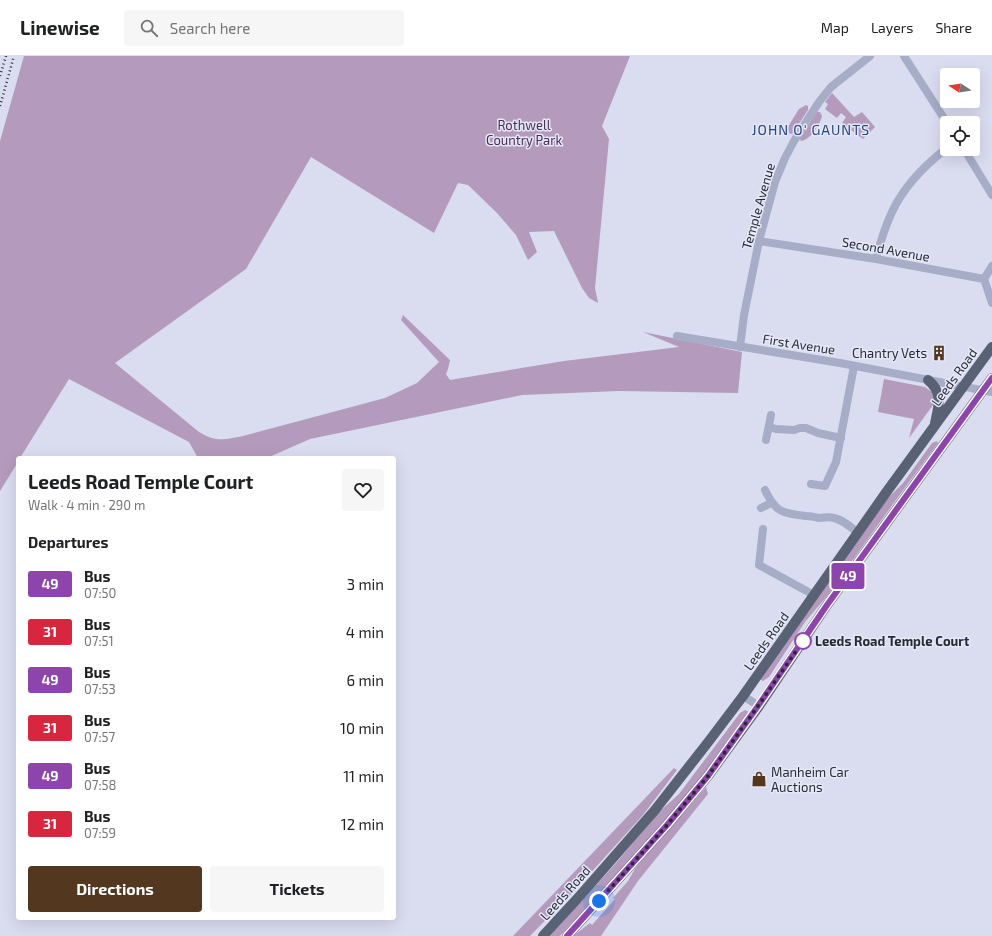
<!DOCTYPE html>
<html lang="en">
<head>
<meta charset="utf-8">
<style>
	body { margin:0; font-family:"Exo 2",sans-serif; background:#f6f6f6; color:#202124; height:100vh; display:flex; flex-direction:column; font-size:15px; white-space:nowrap }
	* { box-sizing:border-box; margin:0 }
	p { font-size:13px; color:#757577 }
	.icon { flex:none; width:22px; height:22px; fill:none; stroke:currentColor; stroke-width:2; stroke-linecap:round; stroke-linejoin:round }
	.map { position:relative; flex:1; overflow:hidden }
	.details { position:absolute; left:16px; top:400px; width:380px; height:464px; display:flex; flex-direction:column; background:#fff; border-radius:4px; box-shadow:0 4px 16px #0002 }
	.details>* { flex:none }
	.badge { padding:0 8px; border-radius:3px; font-size:14px; line-height:26px }
	.needle { width:26px; rotate:282deg }
	.fabs { position:absolute; left:940px; top:12px; display:grid; gap:8px }
	.fabs a { display:grid; place-items:center; width:40px; height:40px; border-radius:4px; background:#fff; box-shadow:0 4px 16px #0002; font-size:20px }
	.you { position:absolute; width:20px; height:20px; margin:-10px; border:3px solid #fff; border-radius:50%; background:#1a73e8; box-shadow:0 0 0 6px #1a73e833 }
	.map>.badge { position:absolute; translate:-50% -50%; box-shadow:0 0 0 2px #fff }
	h2 { padding:0 12px; font-size:15px; line-height:36px }
	.round { display:grid; place-items:center; flex:none; width:42px; height:42px; border-radius:4px; background:#f6f6f6 }
	.head { display:flex; align-items:center; justify-content:space-between; height:68px; padding:0 12px }
	h1 { font-size:19px; font-weight:700; line-height:30px }
	.primary-button { display:flex; gap:8px; margin-top:auto; padding:8px 12px }
	.primary-button a { flex:1; height:46px; border-radius:4px; background:#53371f; color:#fff; font-size:16px; font-weight:700; line-height:46px; text-align:center }
	.primary-button a+a { background:#f6f6f6; color:#202124 }
	ul { padding:0; list-style:none }
	li { display:flex; align-items:center; gap:12px; height:48px; padding:0 12px }
	li div { flex:1 }
	li b { display:block; font-size:15px }
	li em { font-style:normal }
	li .badge { min-width:44px; font-weight:700; text-align:center }
	header { display:flex; align-items:center; gap:24px; box-sizing:border-box; height:56px; padding:0 20px; background:#fff; border-bottom:1px solid #e0e0e0 }
	header strong { font-size:19px }
	nav { display:flex; gap:22px; margin-inline-start:auto; font-size:14px }
	.search { width:280px; height:36px; background:#f6f6f6; display:flex; align-items:center; gap:10px; box-sizing:border-box; padding:0 14px; border-radius:4px; color:#757577; font-size:15px }
	.map>svg:first-child { display:block }
	.green { fill:#b49bbe }
	.lines { fill:none; stroke-linecap:round; stroke-linejoin:round }
	.minor { stroke:#a7acc7; stroke-width:8 }
	.major { stroke:#596175; stroke-width:10 }
	.rail { stroke:#272b34; stroke-width:2.5; stroke-dasharray:1 3; stroke-linecap:butt }
	.line-casing { stroke:#fff; stroke-width:9 }
	.line { stroke:#8e44ad; stroke-width:6 }
	.walk { stroke:#272b34; stroke-width:4; stroke-dasharray:0 7.2 }
	.stop-dot { fill:#fff; stroke:#8e44ad; stroke-width:2 }
	.labels { text-anchor:middle; stroke-width:3; stroke-linejoin:round; paint-order:stroke }
	.park-label { font-size:13px; fill:#482c51; stroke:#e6e8f8 }
	.street-label { font-size:13px; fill:#272b34; stroke:#e6e8f8 }
	.poi-label { font-size:13px; fill:#272b34; stroke:#e6e8f8; text-anchor:end }
	.stop-label { font-size:13px; font-weight:bold; fill:#272b34; stroke:#e6e8f8; text-anchor:start }
	.neighbourhood-label { font-size:14px; letter-spacing:1px; fill:#25467f; stroke:#e6e8f8 }
</style>
</head>
<body>
<header>
<strong>Linewise</strong>
<div class="search"><svg class="icon" aria-label="search" viewBox="0 0 24 24"><circle cx="10" cy="10" r="6"/><path d="M15 15l6 6"/></svg>Search here</div>
<nav><a>Map</a><a>Layers</a><a>Share</a></nav>
</header>
<div class="map">
<svg width="992" height="880" viewBox="0 0 992 880">
	<rect width="100%" height="100%" fill="#dadcf0"/>
	<!-- green -->
	<g class="green">
		<path d="M24,0H630L602,70L609,83L595,232L598,247L589,242L582,232L554,175L529,176L537,196L528,204L516,179L497,157L468,129L458,127L434,177L311,101L246,213L115,307L199,376C216,386 223,384 243,380L385,342L417,327L439,306L401,264L403,259L450,304L448,313L446,318L450,324L564,305L679,291L643,276L742,296L738,337L619,335L522,339L310,383L267,402H198L189,386L69,323L20,402H18V406L0,435V85Z"/>
		<path d="M832,37L854,61L862,56L875,71L863,83L842,67L846,61L841,57L837,62L825,53L828,48L825,46Z"/>
		<path d="M806,49L808,50V54L793,77L791,78L789,77L788,72L789,69L799,53Z"/>
		<path d="M817,56H820L822,60C820,69 810,84 801,85L800,83Z"/>
		<path d="M884,323L925,331L932,336L935,345L933,349L909,382L914,363L878,356Z"/>
		<path d="M937,385L938,387L893,448L827,540L805,566L769,621L763,625L760,623L887,443L903,427L932,387Z"/>
		<path d="M745,654L749,656L715,704L651,782L560,880H550L616,807L658,757L679,738L740,657Z"/>
		<path d="M674,712L677,714L643,759L577,832L530,880H513Z"/>
		<path d="M706,731L708,738L638,825L601,880H573L590,867L592,869L615,843L613,842L628,825L636,811Z"/>
	</g>
	<g class="lines">
		<!-- minor -->
		<g class="minor">
			<path d="M904,0L947,67"/>
			<path d="M964,93L992,139"/>
			<path d="M759,185L876,203L984,223L992,247"/>
			<path d="M876,203C880,187 885,171 892,156C904,130 925,109 947,92"/>
			<path d="M984,223L992,210"/>
			<path d="M677,280L840,307L992,336"/>
			<path d="M740,291L744,259L759,185L775,126L785,102L794,85L819,46L831,31L870,0"/>
			<path d="M769,371L776,373L794,374L800,372H806L818,377L841,382"/>
			<path d="M766,384L771,359"/>
			<path d="M811,428L825,430L836,406L854,310"/>
			<path d="M765,434C776,457 782,457 806,460C811,460 815,461 819,462C824,462 829,460 834,462C843,464 851,471 858,477"/>
			<path d="M761,452L771,447"/>
			<path d="M763,473L759,509L814,539"/>
			<path d="M743,640L759,650"/>
		</g>
		<!-- major -->
		<g class="major">
			<path d="M928,324C943,336 939,350 935,367"/>
			<path d="M543,880L577,843L655,754L709,685L743,640L885,438L992,291"/>
			<path d="M567,880L667,769L708,720L759,650L827,549L992,322"/>
		</g>
		<!-- rail -->
		<g class="rail">
			<path d="M0,20L6,0"/>
			<path d="M0,50L14,0"/>
		</g>
	</g>
	<g class="lines">
		<!-- line casing -->
		<g class="line-casing">
			<path id="line" d="M567,880L667,769L708,720L758,650L827,549L992,322"/>
		</g>
		<!-- line -->
		<use href="#line" class="line"/>
		<!-- walk -->
		<path class="walk" d="M599,845L667,769L708,720L758,650L803,585"/>
	</g>
	<!-- icons -->
	<defs>
		<g id="building-bare" transform="scale(1.2)"><path d="M-4-6H4V6H1V3H-1V6H-4ZM-2.5-4.3h1.7v1.8h-1.7ZM.8-4.3h1.7v1.8H.8ZM-2.5-1h1.7V.8h-1.7ZM.8-1h1.7V.8H.8Z" fill="#53371f" stroke="#e6e8f8" stroke-width="2.5" paint-order="stroke"/></g>
		<g id="shop-bare" transform="scale(1.2)"><path d="M-5-2.5h2.3a2.7 3.5 0 0 1 5.4 0H5L5.5 6h-11ZM-1.5-2.5h3a1.5 2.3 0 0 0-3 0Z" fill="#53371f" stroke="#e6e8f8" stroke-width="2.5" paint-order="stroke"/></g>
	</defs>
	<g fill-rule="evenodd">
		<use href="#building-bare" x="939" y="297"/>
		<use href="#shop-bare" x="759" y="723"/>
	</g>
	<!-- markers -->
	<circle class="stop-dot" cx="803" cy="585" r="8"/>
	<g class="labels">
		<!-- park labels -->
		<g class="park-label">
			<text x="524" y="74">Rothwell<tspan x="524" dy="15">Country Park</tspan></text>
		</g>
		<!-- street labels -->
		<g class="street-label">
			<text transform="translate(758 150) rotate(-74)" y="5">Temple Avenue</text>
			<text transform="translate(886 193) rotate(10)" y="5">Second Avenue</text>
			<text transform="translate(799 288) rotate(9)" y="5">First Avenue</text>
			<text transform="translate(954 321) rotate(-54)" y="5">Leeds Road</text>
			<text transform="translate(766 585) rotate(-55)" y="5">Leeds Road</text>
			<text transform="translate(565 837) rotate(-48)" y="5">Leeds Road</text>
		</g>
		<!-- poi labels -->
		<g class="poi-label">
			<text x="927" y="302">Chantry Vets</text>
			<text x="771" y="721" text-anchor="start">Manheim Car<tspan x="771" dy="15">Auctions</tspan></text>
		</g>
		<!-- stop labels -->
		<g class="stop-label">
			<text x="815" y="590">Leeds Road Temple Court</text>
		</g>
		<!-- neighbourhood labels -->
		<g class="neighbourhood-label">
			<text x="811" y="79">JOHN O' GAUNTS</text>
		</g>
	</g>
</svg>
<div class="fabs">
<a><svg class="needle" viewBox="-14 -14 28 28"><path d="M0-13l5 13h-10z" fill="#e53935"/><path d="M0 13l5-13h-10z" fill="#757577"/></svg></a>
<a><svg class="icon" aria-label="locate" viewBox="0 0 24 24"><circle cx="12" cy="12" r="6"/><path d="M12 2v4M12 18v4M2 12h4M18 12h4"/></svg></a>
</div>
<div class="you" style="left:599px;top:845px"></div>
<b class="badge" style="left:848px;top:520px;background:#8e44ad;color:#fff">49</b>
<section class="details">
<div class="head"><div><h1>Leeds Road Temple Court</h1><p>Walk · 4 min · 290 m</p></div><a class="round"><svg class="icon" aria-label="heart" viewBox="0 0 24 24"><path d="M12 20l-8-8c-3-5 5-10 8-4 3-6 11-1 8 4z"/></svg></a></div>
<h2>Departures</h2>
<ul>
<li><span class="badge" style="background:#8e44ad;color:#fff">49</span><div><b>Bus</b><p>07:50</p></div><em>3 min</em></li>
<li><span class="badge" style="background:#d7263d;color:#fff">31</span><div><b>Bus</b><p>07:51</p></div><em>4 min</em></li>
<li><span class="badge" style="background:#8e44ad;color:#fff">49</span><div><b>Bus</b><p>07:53</p></div><em>6 min</em></li>
<li><span class="badge" style="background:#d7263d;color:#fff">31</span><div><b>Bus</b><p>07:57</p></div><em>10 min</em></li>
<li><span class="badge" style="background:#8e44ad;color:#fff">49</span><div><b>Bus</b><p>07:58</p></div><em>11 min</em></li>
<li><span class="badge" style="background:#d7263d;color:#fff">31</span><div><b>Bus</b><p>07:59</p></div><em>12 min</em></li>
</ul>
<div class="primary-button"><a>Directions</a><a>Tickets</a></div>
</section>
</div>
</body>
</html>
